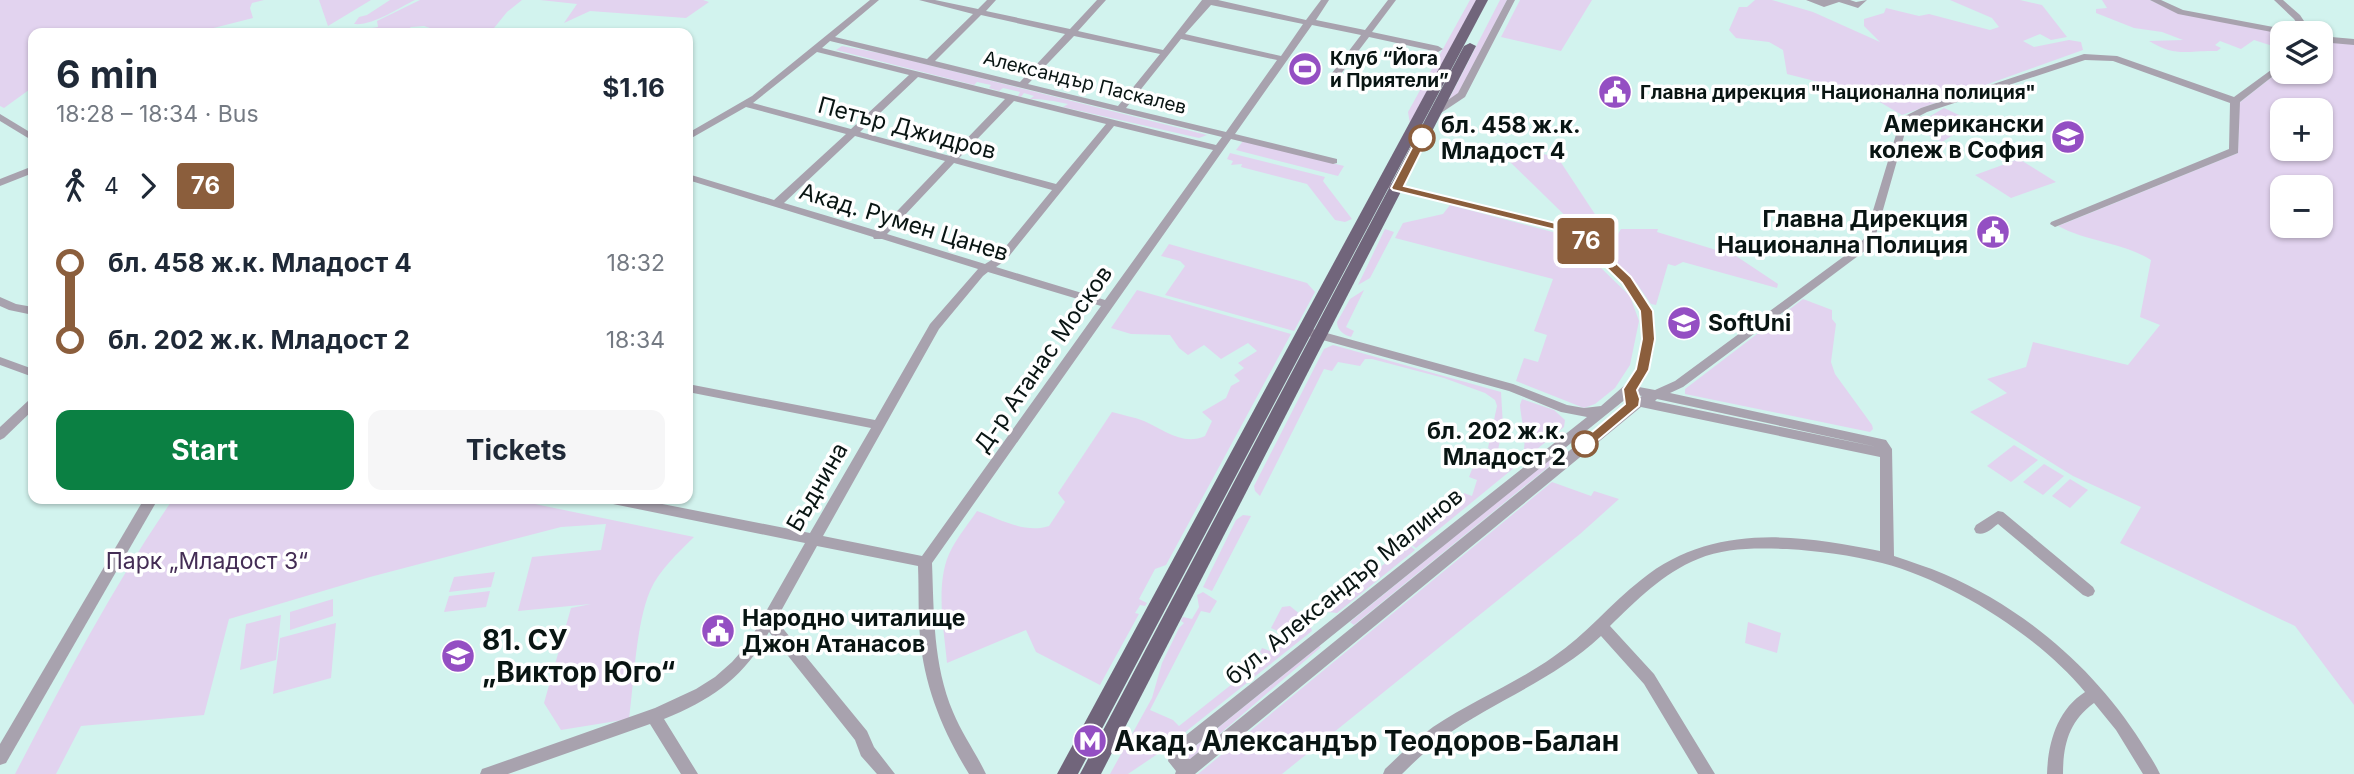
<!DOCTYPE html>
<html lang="en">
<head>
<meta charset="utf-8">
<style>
	body { margin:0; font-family:Inter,sans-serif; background:#f6f6f7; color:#1f2937; height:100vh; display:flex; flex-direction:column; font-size:26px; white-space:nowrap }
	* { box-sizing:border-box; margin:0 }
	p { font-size:23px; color:#747a83 }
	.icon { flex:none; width:38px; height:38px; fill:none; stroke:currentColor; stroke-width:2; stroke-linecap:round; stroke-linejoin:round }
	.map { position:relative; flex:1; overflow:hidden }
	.panel { position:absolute; left:28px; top:28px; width:665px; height:476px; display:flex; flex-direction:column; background:#fff; border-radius:14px; box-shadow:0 2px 5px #0004 }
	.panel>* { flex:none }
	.badge { padding:0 14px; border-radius:5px; font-size:24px; line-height:46px }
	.controls { position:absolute; left:2270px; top:21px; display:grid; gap:14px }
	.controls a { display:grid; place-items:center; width:63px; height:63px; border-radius:14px; background:#fff; box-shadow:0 2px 5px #0004; font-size:35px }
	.map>.badge { position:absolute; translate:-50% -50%; box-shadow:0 0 0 4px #fff }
	.legs { display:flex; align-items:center; gap:10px; height:77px; padding:0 28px; font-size:23px }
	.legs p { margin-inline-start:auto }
	.summary { display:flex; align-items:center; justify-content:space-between; height:119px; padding:0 28px }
	h1 { font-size:38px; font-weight:700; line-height:52px }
	.action { display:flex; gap:14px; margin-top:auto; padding:14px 28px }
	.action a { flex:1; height:80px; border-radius:14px; background:#0b8043; color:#fff; font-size:28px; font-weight:700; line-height:80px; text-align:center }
	.action a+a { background:#f6f6f7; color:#1f2937 }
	ul { padding:0 28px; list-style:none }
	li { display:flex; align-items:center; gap:24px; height:77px; font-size:26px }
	li i { display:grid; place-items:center; width:10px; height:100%; margin:0 9px; background:currentColor }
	li i::after { content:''; width:18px; height:18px; margin:-9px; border:5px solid; border-radius:50%; background:#fff }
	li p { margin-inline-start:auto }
	li:first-child i { background:linear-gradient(#0000 50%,currentColor 0) }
	li:last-child i { background:linear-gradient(currentColor 50%,#0000 0) }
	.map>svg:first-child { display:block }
	.green { fill:#e2d3ef; fill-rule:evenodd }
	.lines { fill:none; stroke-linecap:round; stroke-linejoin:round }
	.minor { fill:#a8a2ae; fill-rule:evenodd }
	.major { fill:#71657b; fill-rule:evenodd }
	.line-1 { fill:#8b5e3c; stroke:#fff; stroke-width:2 }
	.stop-1-dot { fill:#fff; stroke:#8b5e3c; stroke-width:3.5 }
	.labels { text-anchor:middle; stroke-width:7; stroke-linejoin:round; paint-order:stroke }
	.far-poi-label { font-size:19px; font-weight:bold; fill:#091513; stroke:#fff; text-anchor:start }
	.far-street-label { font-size:19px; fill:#091513; stroke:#fff }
	.poi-label { font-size:23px; font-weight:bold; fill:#091513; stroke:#fff; text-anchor:end }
	.stop-label { font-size:23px; font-weight:bold; fill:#091513; stroke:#fff; text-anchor:start }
	.street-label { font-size:23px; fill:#091513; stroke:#fff }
	.park-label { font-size:23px; fill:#442d55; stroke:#fff }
	.near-poi-label { font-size:28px; font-weight:bold; fill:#091513; stroke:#fff; text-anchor:start }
</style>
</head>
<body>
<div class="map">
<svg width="2354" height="774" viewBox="0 0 2354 774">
	<rect width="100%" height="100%" fill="#d2f3ee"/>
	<!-- green -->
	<g class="green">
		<path d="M0,0H264L252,3L250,8L253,18L194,33H33V87L4,108L0,106Z"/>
		<path d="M319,0H371L328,26Z"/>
		<path d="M390,0H415C398,8 373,26 354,24L359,17L367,15Z"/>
		<path d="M420,0H522L507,12L490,33H445L424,26L411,27L403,33H343L378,27L377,21Z"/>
		<path d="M540,0H703L709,2L686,18L590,11L564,23L577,4Z"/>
		<path d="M1470,0H1478L1410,124L1408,112Z"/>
		<path d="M1500,0H1507L1459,95L1447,103Z"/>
		<path d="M1520,0H1592L1561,51L1501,37Z"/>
		<path d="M1755,0H1772L1813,12L1880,42L1864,26V19L1884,13L1886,8L1919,16L1929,14L1990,30L1999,27L1992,18L1950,0H2020L2042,5L2067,37L2051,40L2040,34L2023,41L2034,47L2069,40L2081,42L2083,50L1902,115L1866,94L1787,74L1783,50L1769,42L1736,38L1729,30L1739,7H1747Z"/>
		<path d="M2102,0H2150L2167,8L2282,33V49L2254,40L2241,49L2220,41L2215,45L2221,48L2217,51C2187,50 2177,58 2149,41L2183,40L2162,32L2134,28L2096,13V9L2107,8Z"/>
		<path d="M2333,42L2354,44V705L2295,626L2120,543L2141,507L2073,476L1970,412L2007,393L1987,379L2026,367L2033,342L2128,365L2160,325L2140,317L2151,260C2122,242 2088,242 2058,226L2238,153L2239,103L2282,69V72H2320L2321,43ZM2282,110H2320V149H2282ZM2282,187H2320V226H2282Z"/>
		<path d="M842,46L885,54L1207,135L1199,138L1063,107L1068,104C1054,101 1043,99 1030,99L1034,96L1024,93L1021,97L1018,96L1020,92L1003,88L999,91L989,88L991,85L977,82L974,85L836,50Z"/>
		<path d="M1944,108L1974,122L1942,142L1912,127Z"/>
		<path d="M1243,141L1344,166L1338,176L1236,150Z"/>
		<path d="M1505,143L1558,158L1606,231L1600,236L1588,238L1508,160L1504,151Z"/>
		<path d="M1230,153L1325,177L1323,181L1352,219L1345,222L1335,220L1307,184L1241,167L1242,164L1231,165L1233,161L1227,159Z"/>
		<path d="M2019,159L2056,182L2011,198L1975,175Z"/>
		<path d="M1450,205L1568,236L1630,296L1639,321L1630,365L1615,388L1595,404L1584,408L1516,381L1524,358L1538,362L1547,335L1534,331L1553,279L1395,238L1403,223L1443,214Z"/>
		<path d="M1385,229L1394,232L1370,278L1358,285Z"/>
		<path d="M1621,229H1658L1657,232L1736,256L1778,284L1777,288L1683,262L1675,266L1668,264L1656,305L1651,304L1637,284L1596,247L1615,239Z"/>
		<path d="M1169,244L1307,283L1315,292L1294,331L1165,295L1185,266L1180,261L1161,256Z"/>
		<path d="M1137,290L1291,334L1166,565L1155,569L1139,599L1147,603L1145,606L1140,605L1135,613L1139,614L1100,685L1036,652L1026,630L947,663C944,629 934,580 952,548C959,535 969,523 977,511C1000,519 1025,534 1049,526L1065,502L1058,493L1112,412C1122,415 1134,417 1144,421C1164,430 1183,446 1205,436L1212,421L1202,412L1226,398L1231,386L1240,381L1234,375L1244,368L1238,363L1257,351L1248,343L1221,359L1204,345L1188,355L1179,348L1170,335L1131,334L1111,328Z"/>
		<path d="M1364,290L1346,327L1354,331L1351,337C1344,335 1337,330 1337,322L1350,299Z"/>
		<path d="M1803,299L1832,310V319L1836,324L1831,362L1835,374L1872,425L1873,429L1870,432L1685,394V389Z"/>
		<path d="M1333,345L1501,392L1503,426L1498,450L1493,452L1488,448L1497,406L1495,400L1485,393L1444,378L1372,359H1365L1360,366L1338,362L1332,371L1324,369L1260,496L1255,491L1254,486L1324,349Z"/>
		<path d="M1522,399L1554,410L1565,420L1564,427L1416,548L1408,542L1411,535L1419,537L1426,532L1435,515L1433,514L1438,500L1459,506L1464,493L1472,496L1477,480L1469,477L1474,464C1491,473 1520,473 1524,449C1526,435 1521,419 1520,405Z"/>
		<path d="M2014,445L2038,460L2011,482L1987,466Z"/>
		<path d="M1558,452L1563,455L1354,625L1350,622Z"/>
		<path d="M2044,464L2064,476L2043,495L2023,482Z"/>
		<path d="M2070,479L2088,490L2070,508L2052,496Z"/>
		<path d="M1552,482L1591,496L1594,491L1619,499L1580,534L1282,774H1198Z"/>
		<path d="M173,499H511L694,537C678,553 659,570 650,591C636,624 634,682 629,719L561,730L544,703L571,608L591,604L518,611L532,557L601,550L606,524L561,527L370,577L229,619L204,715L81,726L56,774H15C64,680 113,586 173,499Z"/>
		<path d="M1243,515L1251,516L1212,591L1203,587L1236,520Z"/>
		<path d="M1409,545L1415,550L1337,613L1328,612L1322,607L1328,594L1334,596L1338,588L1345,594Z"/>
		<path d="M495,572L491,587L449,592L454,577Z"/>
		<path d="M490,591L486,607L444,612L449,596Z"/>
		<path d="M1203,592L1217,601L1210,613L1201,611L1150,710L1173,720L1179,726L1265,658L1260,652L1262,648L1273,652L1282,633L1271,628L1282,607L1290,606L1301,615L1293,621L1302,629L1310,624L1312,631L1159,753L1128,774H1110L1152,698L1162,663L1179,628L1184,623L1181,621L1183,617L1192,619L1199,607L1197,595Z"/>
		<path d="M333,599V616L290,630V612Z"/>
		<path d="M281,615L276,660L240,670L246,624Z"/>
		<path d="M1748,622L1781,633L1777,653L1745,643Z"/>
		<path d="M336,623L331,678L273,694L280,638Z"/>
		<path d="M1319,646L1321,647L1187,762L1182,757Z"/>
	</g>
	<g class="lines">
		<!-- minor -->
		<g class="minor">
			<path d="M870,0H879L835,37L927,59L973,14L919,0H935L978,9L987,0H996L986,11L1070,29L1097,0H1106L1078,31L1163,50L1202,0H1218L1306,20L1321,0H1329L1316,20L1365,30L1388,0H1396L1372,32L1438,46L1443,49L1438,52L1369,37L1337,79L1334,80L1329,77L1361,35L1312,25L1235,134L1337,159V163L1333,164L1231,139L932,563C934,614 933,664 953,712C962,734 976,753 986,774H969C943,732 924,686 920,637C918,613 919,590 918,566L817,546L776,620L867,731L874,747L895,774H877L861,756L855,740L769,632C743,678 713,699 664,719L698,774H681L650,724L508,774H480L482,769L488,767L655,708L696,689L715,677L732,662L747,645L805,543L613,504L608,503L606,499H637L810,533L871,428L688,392V384L875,420L930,324L978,269L882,239H874L873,237L688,180V174L774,200L846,134L746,107L688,140V133L752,96ZM1211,5L1303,24L1281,56L1185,34ZM981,15L1065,34L1020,82L935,61ZM1074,36L1160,54L1118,106L1028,84ZM1181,39L1277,60L1226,132L1126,108ZM830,41L1222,137L1216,145L822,48ZM817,52L909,75L851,129L753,103ZM918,77L1005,99L950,156L860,132ZM1014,101L1106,124L1056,184L959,158ZM1114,126L1213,150L1105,300L996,267L1006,260ZM855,136L945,161L878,231L784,203ZM954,163L1052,190L998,256L985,264L887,234ZM988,272L1101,306L922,556L823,536L939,329L983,276Z"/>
			<path d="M1507,0H1515L1465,97L1438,115H1432V111L1458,93Z"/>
			<path d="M1806,0H1850L1856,2L1867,0L1858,8L1839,2L1824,7Z"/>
			<path d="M2150,0H2161L2183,10L2289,30L2293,33L2282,34L2178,14Z"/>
			<path d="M2274,0H2283L2300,15L2312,33H2304L2294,19Z"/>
			<path d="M2320,36L2354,39V45L2320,42Z"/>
			<path d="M2084,54L2117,56L2234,97L2282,62V69L2240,102L2238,153L2055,227L2050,224L2051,222L2229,149L2230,103L2113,61L2085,60L1927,112L1908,122L1875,238L1866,250L1683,387L1670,393L1886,440L1892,449L1894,556C1911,562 1928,567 1944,574C2024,608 2095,669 2141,742C2147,752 2155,763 2160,774H2143L2116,730L2094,703C2069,721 2063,745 2063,774H2047C2048,743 2057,710 2085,692C2039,636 1952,581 1882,563C1850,555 1819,551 1787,549C1758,548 1726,547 1698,559C1663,573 1637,600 1610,626L1654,674L1715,774H1698L1644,684L1601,636C1554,680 1494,701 1442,738C1428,749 1415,761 1402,774H1383L1385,769C1401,754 1416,739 1433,727C1472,701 1515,684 1553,657C1586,635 1610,604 1641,580C1711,523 1798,534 1880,551V457L1641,407L1195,774H1175L1176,771L1168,761L1171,747L1587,417L1561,412L1509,391L1308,336L1306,333L1308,330L1312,329L1513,384L1567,405L1584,408L1601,406L1633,378L1641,354L1643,326L1640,311L1622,283L1572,233L1383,187V183L1387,182L1580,229L1630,277L1652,311L1655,326L1653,354L1644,380L1639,387L1655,390L1675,381L1858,246L1865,237L1901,118L1921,108ZM1632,394L1642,396L1628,403L1190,759L1184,758V755ZM1657,399L1877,447L1655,401Z"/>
			<path d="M0,114L33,134V141L0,121Z"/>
			<path d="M33,166V173L0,186V179Z"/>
			<path d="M0,297L16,304L33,307V315L9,310L0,306Z"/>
			<path d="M0,357L33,369V377L0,365Z"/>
			<path d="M33,399V410L4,438L0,440V427L29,400Z"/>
			<path d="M144,499H158L6,763L0,765V744Z"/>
			<path d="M1998,511L2003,512L2093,587L2095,591L2093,595L2088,597L2083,595L1998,524C1991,529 1985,536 1976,533L1974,529L1976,525Z"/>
		</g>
		<!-- major -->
		<g class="major">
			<path d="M1476,0H1488L1078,774H1057Z"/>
			<path d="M1470,43L1476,46L1101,774H1080L1464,46Z"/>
		</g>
	</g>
	<!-- line-1 -->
	<path class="line-1" d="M1422,135L1428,138L1404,186L1580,229L1631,277L1653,311L1655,339L1649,370L1637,390L1640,399L1639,406L1590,447H1580L1578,444L1625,404L1623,389L1636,369L1642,339L1640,311L1622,283L1572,234L1393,190L1391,188L1417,138Z"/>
	<!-- icons -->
	<defs>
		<g id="stadium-disc" transform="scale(1.75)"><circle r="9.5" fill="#944fc3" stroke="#fff"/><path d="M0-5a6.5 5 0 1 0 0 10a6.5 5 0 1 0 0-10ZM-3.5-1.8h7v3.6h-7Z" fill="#fff"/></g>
		<g id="civic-disc" transform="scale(1.75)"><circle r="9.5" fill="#944fc3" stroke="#fff"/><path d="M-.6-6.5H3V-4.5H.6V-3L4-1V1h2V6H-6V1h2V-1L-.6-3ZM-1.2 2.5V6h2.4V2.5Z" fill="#fff"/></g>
		<g id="school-disc" transform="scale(1.75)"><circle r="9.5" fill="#944fc3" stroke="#fff"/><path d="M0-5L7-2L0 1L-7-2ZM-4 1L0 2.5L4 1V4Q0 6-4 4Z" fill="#fff"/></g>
		<g id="university-disc" transform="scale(1.75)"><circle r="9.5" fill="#944fc3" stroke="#fff"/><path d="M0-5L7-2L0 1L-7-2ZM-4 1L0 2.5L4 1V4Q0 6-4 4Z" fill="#fff"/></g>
		<g id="metro-disc" transform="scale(1.75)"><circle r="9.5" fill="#944fc3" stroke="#fff"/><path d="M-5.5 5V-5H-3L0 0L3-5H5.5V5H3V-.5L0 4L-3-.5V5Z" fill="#fff"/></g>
	</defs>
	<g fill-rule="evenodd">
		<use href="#stadium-disc" x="1305" y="69"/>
		<use href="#civic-disc" x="1615" y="92"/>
		<use href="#school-disc" x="2068" y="137"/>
		<use href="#civic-disc" x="1993" y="232"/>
		<use href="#university-disc" x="1684" y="323"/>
		<use href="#civic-disc" x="718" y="631"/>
		<use href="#school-disc" x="458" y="656"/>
		<use href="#metro-disc" x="1090" y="741"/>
	</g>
	<!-- markers -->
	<g class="stop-1-dot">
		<circle cx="1422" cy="138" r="12"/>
		<circle cx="1585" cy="444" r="12"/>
	</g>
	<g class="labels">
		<!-- far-poi labels -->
		<g class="far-poi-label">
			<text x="1330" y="65">Клуб “Йога<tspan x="1330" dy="22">и Приятели”</tspan></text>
			<text x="1640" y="99">Главна дирекция "Национална полиция"</text>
		</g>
		<!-- far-street labels -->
		<g class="far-street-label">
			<text transform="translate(1085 82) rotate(14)" y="7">Александър Паскалев</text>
		</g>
		<!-- poi labels -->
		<g class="poi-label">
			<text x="2044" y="132">Американски<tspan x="2044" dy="26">колеж в София</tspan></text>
			<text x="1968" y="227">Главна Дирекция<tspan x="1968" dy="26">Национална Полиция</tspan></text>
			<text x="1708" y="331" text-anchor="start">SoftUni</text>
			<text x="742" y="626" text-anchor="start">Народно читалище<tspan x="742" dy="26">Джон Атанасов</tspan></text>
		</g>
		<!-- stop labels -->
		<g class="stop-label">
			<text x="1441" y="133">бл. 458 ж.к.<tspan x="1441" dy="26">Младост 4</tspan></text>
			<text x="1566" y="439" text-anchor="end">бл. 202 ж.к.<tspan x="1566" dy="26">Младост 2</tspan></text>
		</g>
		<!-- street labels -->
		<g class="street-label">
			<text transform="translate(907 128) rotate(15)" y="8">Петър Джидров</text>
			<text transform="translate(904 222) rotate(17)" y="8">Акад. Румен Цанев</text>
			<text transform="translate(1043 359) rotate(-55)" y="8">Д-р Атанас Москов</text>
			<text transform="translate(817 487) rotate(-60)" y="8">Бъднина</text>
			<text transform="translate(1344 586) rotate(-39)" y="8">бул. Александър Малинов</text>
		</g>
		<!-- park labels -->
		<g class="park-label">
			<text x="207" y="569">Парк „Младост 3“</text>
		</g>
		<!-- near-poi labels -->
		<g class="near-poi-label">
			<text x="482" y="650">81. СУ<tspan x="482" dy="32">„Виктор Юго“</tspan></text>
			<text x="1114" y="751">Акад. Александър Теодоров-Балан</text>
		</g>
	</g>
</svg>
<div class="controls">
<a><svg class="icon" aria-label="layers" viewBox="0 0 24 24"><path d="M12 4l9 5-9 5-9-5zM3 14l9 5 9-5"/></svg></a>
<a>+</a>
<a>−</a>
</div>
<b class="badge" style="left:1586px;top:241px;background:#8b5e3c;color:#fff">76</b>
<section class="panel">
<div class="summary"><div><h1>6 min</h1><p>18:28 – 18:34 · Bus</p></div><b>$1.16</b></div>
<div class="legs"><svg class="icon" aria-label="walk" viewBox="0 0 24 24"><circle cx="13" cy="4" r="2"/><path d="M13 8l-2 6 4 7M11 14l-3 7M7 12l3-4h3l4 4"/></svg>4<svg class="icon" aria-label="forward" viewBox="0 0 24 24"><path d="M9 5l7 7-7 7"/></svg><b class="badge" style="background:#8b5e3c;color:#fff">76</b></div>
<ul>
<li><i style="color:#8b5e3c"></i><b>бл. 458 ж.к. Младост 4</b><p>18:32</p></li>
<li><i style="color:#8b5e3c"></i><b>бл. 202 ж.к. Младост 2</b><p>18:34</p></li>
</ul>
<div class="action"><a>Start</a><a>Tickets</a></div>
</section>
</div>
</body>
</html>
